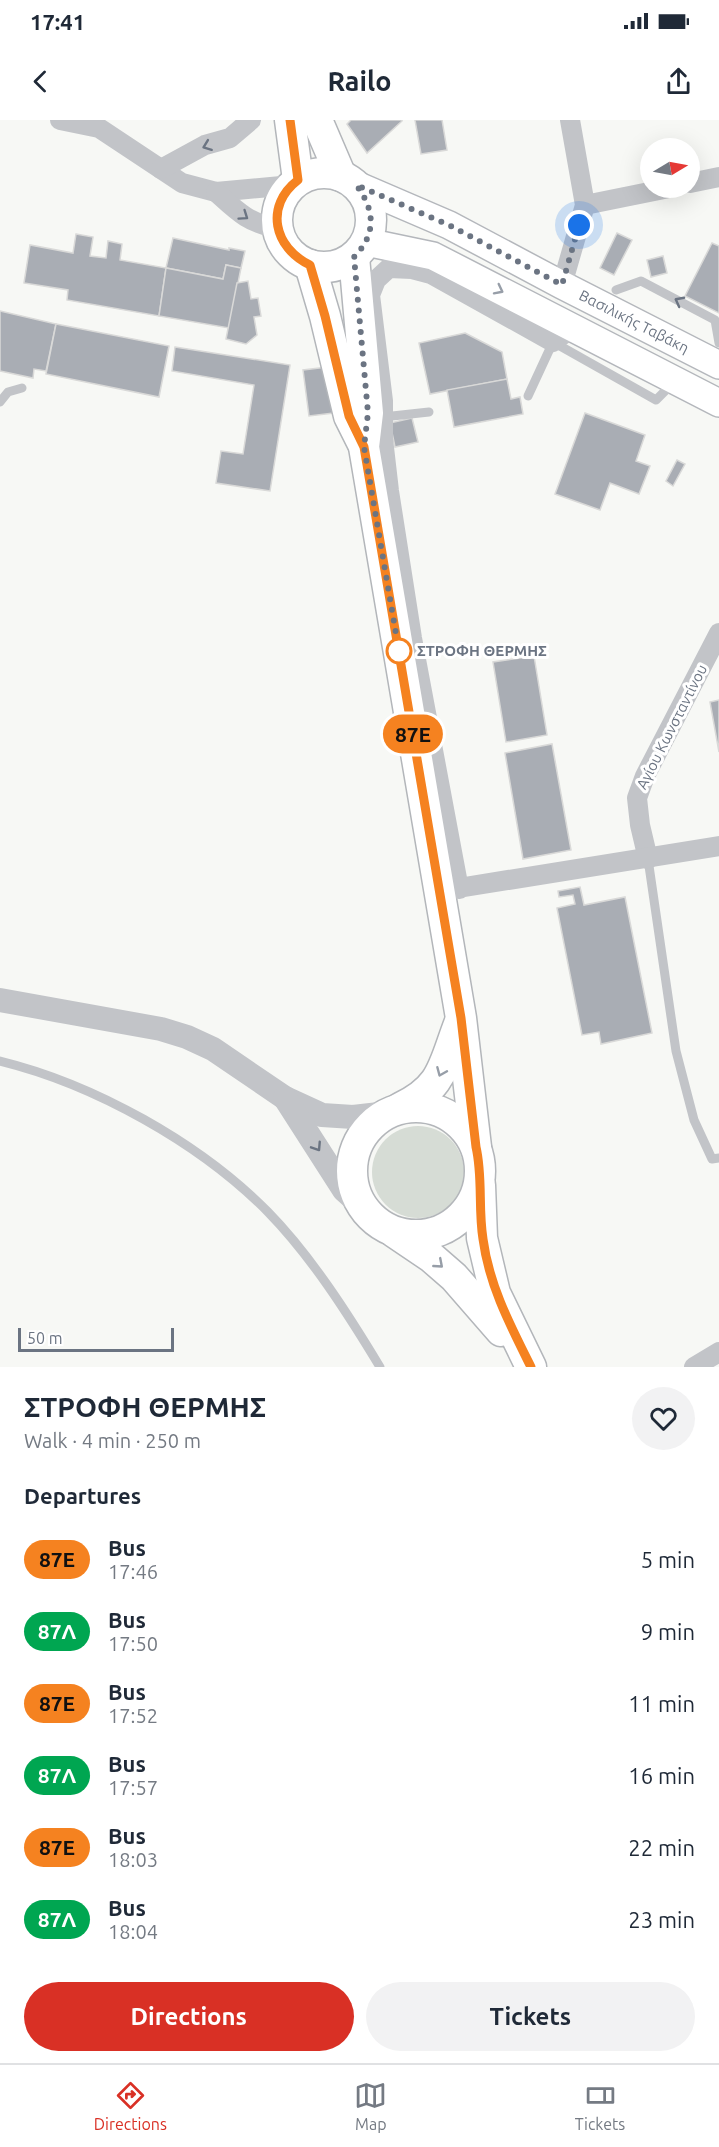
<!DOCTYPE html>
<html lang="en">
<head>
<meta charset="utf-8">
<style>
	body { margin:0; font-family:Ubuntu,sans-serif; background:#f2f2f3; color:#1f2937; height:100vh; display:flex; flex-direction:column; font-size:22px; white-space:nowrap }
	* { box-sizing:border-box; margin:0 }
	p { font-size:20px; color:#747a83 }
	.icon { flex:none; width:33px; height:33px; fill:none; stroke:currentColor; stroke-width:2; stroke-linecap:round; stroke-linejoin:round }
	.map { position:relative; height:1247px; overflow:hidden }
	.panel { display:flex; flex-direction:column; background:#fff; flex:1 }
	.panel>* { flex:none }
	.badge { padding:0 12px; border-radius:20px; font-size:21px; line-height:39px }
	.needle { width:39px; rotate:80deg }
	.tools { position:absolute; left:640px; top:18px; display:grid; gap:12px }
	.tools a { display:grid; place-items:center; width:60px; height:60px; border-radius:50%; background:#fff; box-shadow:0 6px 24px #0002; font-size:30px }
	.scale { position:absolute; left:18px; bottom:15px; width:156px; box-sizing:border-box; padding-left:6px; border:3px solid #6b7482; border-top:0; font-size:16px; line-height:21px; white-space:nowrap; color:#6b7482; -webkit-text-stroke:4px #fff; paint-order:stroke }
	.you { position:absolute; width:30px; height:30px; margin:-15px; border:4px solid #fff; border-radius:50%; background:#1a73e8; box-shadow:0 0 0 9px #1a73e833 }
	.map>.badge { position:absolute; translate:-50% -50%; box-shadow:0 0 0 3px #fff }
	h2 { padding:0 24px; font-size:22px; line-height:54px }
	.round { display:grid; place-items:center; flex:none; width:63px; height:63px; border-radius:32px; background:#f2f2f3 }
	.summary { display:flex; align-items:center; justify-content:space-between; height:102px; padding:0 24px }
	h1 { font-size:28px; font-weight:700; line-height:45px }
	.button { display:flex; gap:12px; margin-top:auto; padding:12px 24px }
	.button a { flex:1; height:69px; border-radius:36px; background:#d93025; color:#fff; font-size:24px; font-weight:700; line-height:69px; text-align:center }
	.button a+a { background:#f2f2f3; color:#1f2937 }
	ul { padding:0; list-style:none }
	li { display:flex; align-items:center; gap:18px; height:72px; padding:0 24px }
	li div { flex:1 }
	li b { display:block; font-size:22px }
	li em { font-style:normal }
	li .badge { min-width:66px; font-weight:700; text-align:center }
	.status { display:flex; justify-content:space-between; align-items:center; height:42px; padding:0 30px; background:#fff; direction:ltr }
	.status svg { height:16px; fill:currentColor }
	header { display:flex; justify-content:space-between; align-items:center; height:78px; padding:0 24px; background:#fff; font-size:27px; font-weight:700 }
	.menu { display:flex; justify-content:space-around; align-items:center; height:84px; border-top:2px solid #e0e1e3; background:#fff; font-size:16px; color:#747a83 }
	.menu a { display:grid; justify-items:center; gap:3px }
	.menu .selected { color:#d93025 }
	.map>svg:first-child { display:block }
	.green { fill:#d6dcd5 }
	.building { fill:#a9adb4; stroke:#d9d9d8; stroke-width:1.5 }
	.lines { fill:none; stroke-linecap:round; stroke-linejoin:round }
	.secondary-casing { stroke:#b4b7bc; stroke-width:30 }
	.primary-casing { stroke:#b3b6ba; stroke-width:33 }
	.service { stroke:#c2c4c8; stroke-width:9 }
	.minor { stroke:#c2c4c8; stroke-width:20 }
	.tertiary { stroke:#c2c4c8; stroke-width:24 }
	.secondary { stroke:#fff; stroke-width:27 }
	.primary { stroke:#fff; stroke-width:30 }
	.oneway { stroke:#6b7482 }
	.oneway2 { stroke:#979ea8 }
	.line-casing { stroke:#fff; stroke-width:14 }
	.line { stroke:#f58220; stroke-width:9 }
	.walk { stroke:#6b7482; stroke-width:6; stroke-dasharray:0 10.8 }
	.stop-dot { fill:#fff; stroke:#f58220; stroke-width:3 }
	.labels { text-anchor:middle; stroke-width:6; stroke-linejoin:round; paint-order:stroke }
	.street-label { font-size:15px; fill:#6b7482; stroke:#fff }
	.stop-label { font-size:15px; font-weight:bold; fill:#6b7482; stroke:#fff; text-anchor:start }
</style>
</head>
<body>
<div class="status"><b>17:41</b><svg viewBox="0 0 49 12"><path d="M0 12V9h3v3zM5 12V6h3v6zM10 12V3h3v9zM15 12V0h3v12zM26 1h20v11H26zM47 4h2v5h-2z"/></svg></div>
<header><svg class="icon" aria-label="back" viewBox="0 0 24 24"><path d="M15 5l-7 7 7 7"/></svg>Railo<svg class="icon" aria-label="share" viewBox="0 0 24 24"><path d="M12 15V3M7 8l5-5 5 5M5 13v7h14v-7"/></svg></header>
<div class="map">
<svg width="719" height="1247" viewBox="0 0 719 1247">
	<rect width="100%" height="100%" fill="#f7f8f5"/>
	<!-- green -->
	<circle class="green" cx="418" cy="1052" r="46"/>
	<!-- building -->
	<g class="building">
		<path d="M351,0H402V1L367,33L347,4Z"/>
		<path d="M415,0H442L447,30L421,34Z"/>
		<path d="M617,113L632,120L614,155L600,148Z"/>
		<path d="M76,114L93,117L90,136L106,138L108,121L122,124L120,140L166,148L159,196L67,180L68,170L24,163L30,125L73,133Z"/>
		<path d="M173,118L229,130V128L245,131L241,148L226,145L223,159L166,148Z"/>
		<path d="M712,123L719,126V193L685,176Z"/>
		<path d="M663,136L667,153L651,157L647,140Z"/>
		<path d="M226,145L241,148L229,208L159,196L166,148L223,159Z"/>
		<path d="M248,161L251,179L258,178L261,196L254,197L257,215L246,224L226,219L237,163Z"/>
		<path d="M0,191L56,204L46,251L34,249L33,258L0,251Z"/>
		<path d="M56,204L169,226L159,277L46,254Z"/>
		<path d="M465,213L502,232L507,259L430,274L419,223Z"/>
		<path d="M175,227L290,245L270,371L216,363L221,331L243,334L254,265L172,251Z"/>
		<path d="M336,246L342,292L309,296L303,250Z"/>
		<path d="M507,259L511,279L520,277L523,294L454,307L447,270Z"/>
		<path d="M585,293L645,315L636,341L650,346L639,374L610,363L600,390L555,374Z"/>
		<path d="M412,298L418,322L395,327L390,303Z"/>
		<path d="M677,340L685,344L673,366L666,361Z"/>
		<path d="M534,536L547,615L506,622L493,542Z"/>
		<path d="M719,580V632L710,582Z"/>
		<path d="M552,624L571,730L523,739L505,633Z"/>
		<path d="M580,767L584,785L625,777L652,913L601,924L599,912L582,915L557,788L575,784L573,775L559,777L558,771Z"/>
	</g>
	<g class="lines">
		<!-- secondary casing -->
		<g class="secondary-casing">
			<g id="secondary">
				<path id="s1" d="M356,65L449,105L562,165L719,245"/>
				<path d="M366,122L433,136L719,283"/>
			</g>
		</g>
		<!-- primary casing -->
		<g class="primary-casing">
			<g id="primary">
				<path d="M290,0L298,60"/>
				<path d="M317,0L341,56"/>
				<circle cx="324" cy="100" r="47"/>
				<path d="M354,137L368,293L364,327L461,898L476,1027"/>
				<path d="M310,145L325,196L349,296L362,322"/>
				<circle cx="416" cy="1051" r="64"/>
				<path d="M400,988C443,968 443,946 459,904"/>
				<path d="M480,1065L482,1118L495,1173L531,1247"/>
				<path d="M394,1112L431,1137L454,1157L501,1211"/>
			</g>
		</g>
		<!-- service -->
		<g class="service">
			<path d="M616,170L641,161L715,200L719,223"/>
			<path d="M528,276L553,222L656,280L674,262"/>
			<path d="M0,282L8,272L22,268"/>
			<path d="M383,297L429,292"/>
			<path d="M648,739L676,931L694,1000L712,1039L719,1038"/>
			<path d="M0,941C94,964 200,1023 268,1092C311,1136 348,1194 380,1247"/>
		</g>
		<!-- minor -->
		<g class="minor">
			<path d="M60,0L99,8L182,63L216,72L292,65"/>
			<path d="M161,49L205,25L230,18L251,0"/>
			<path d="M690,63L719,57"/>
			<path d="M216,72C238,92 247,102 278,109"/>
			<path d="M585,85L669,68"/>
			<path d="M562,165L585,85L570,0"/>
			<path d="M648,739L640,705L637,678L645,656L719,513"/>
			<path d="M459,769L412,518L389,371L383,319V281L370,175L376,160L389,148L412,149L431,154L553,222L572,208"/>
			<path d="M446,770L719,726"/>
			<path d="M694,1247L719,1232"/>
		</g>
		<!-- tertiary -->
		<g class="tertiary">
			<path d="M0,880L161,909L187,917L213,929L285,978L322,995L353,997L388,993"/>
			<path d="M285,978L344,1070L363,1087"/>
		</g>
		<!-- secondary -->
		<use href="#secondary" class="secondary"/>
		<!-- primary -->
		<use href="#primary" class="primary"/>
	</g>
	<!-- one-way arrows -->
	<defs><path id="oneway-chevron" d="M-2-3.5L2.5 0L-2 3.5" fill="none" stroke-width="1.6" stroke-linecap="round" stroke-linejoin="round" transform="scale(1.5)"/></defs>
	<g class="oneway">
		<use href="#oneway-chevron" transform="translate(207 26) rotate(159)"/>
		<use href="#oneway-chevron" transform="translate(244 96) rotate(35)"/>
		<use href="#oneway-chevron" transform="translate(679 181) rotate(-152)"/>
		<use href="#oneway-chevron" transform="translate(317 1027) rotate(57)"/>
	</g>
	<g class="oneway2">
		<use href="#oneway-chevron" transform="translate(499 170) rotate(27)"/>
		<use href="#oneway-chevron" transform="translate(441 952) rotate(113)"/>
		<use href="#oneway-chevron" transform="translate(439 1144) rotate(41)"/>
	</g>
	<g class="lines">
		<!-- line casing -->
		<g class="line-casing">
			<path id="line" d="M290,0L298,60C264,86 274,128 310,145L325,196L349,296L364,327L461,898L476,1027C483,1057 478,1088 483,1119C489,1165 510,1205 531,1247"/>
		</g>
		<!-- line -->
		<use href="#line" class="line"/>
		<!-- walk -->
		<path class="walk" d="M399,531L400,537L364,327L368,293L354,137C377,114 375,89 356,65L449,105L562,165L579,105"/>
	</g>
	<!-- markers -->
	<circle class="stop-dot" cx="399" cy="531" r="12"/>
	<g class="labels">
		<!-- street labels -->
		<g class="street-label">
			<text dy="5" stroke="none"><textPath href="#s1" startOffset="310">Βασιλικής Ταβάκη</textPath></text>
			<text transform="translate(672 607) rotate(-63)" y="5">Αγίου Κωνσταντίνου</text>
		</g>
		<!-- stop labels -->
		<g class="stop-label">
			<text x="417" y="536">ΣΤΡΟΦΗ ΘΕΡΜΗΣ</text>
		</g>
	</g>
</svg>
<div class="tools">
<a><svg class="needle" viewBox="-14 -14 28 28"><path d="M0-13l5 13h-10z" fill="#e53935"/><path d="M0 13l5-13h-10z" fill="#747a83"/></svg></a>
</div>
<div class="scale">50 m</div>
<div class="you" style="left:579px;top:105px"></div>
<b class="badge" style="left:413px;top:614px;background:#f58220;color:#111">87Ε</b>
</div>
<section class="panel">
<div class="summary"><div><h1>ΣΤΡΟΦΗ ΘΕΡΜΗΣ</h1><p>Walk · 4 min · 250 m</p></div><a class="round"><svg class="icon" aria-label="heart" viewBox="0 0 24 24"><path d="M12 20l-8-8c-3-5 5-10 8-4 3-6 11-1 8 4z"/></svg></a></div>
<h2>Departures</h2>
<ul>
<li><span class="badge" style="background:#f58220;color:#111">87Ε</span><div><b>Bus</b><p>17:46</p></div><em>5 min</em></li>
<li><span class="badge" style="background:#00a651;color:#fff">87Λ</span><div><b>Bus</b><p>17:50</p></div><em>9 min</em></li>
<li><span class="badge" style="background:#f58220;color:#111">87Ε</span><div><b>Bus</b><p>17:52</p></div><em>11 min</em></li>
<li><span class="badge" style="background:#00a651;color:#fff">87Λ</span><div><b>Bus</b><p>17:57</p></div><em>16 min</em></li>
<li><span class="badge" style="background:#f58220;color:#111">87Ε</span><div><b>Bus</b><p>18:03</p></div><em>22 min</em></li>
<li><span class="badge" style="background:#00a651;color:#fff">87Λ</span><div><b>Bus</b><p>18:04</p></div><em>23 min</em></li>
</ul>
<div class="button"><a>Directions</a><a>Tickets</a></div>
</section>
<nav class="menu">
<a class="selected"><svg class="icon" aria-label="directions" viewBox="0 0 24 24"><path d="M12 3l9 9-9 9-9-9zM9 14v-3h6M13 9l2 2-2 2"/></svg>Directions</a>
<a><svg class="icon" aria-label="map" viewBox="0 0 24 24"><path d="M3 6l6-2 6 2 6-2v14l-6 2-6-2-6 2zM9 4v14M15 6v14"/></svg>Map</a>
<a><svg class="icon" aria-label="tickets" viewBox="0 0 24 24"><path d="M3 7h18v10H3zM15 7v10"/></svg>Tickets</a>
</nav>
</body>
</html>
